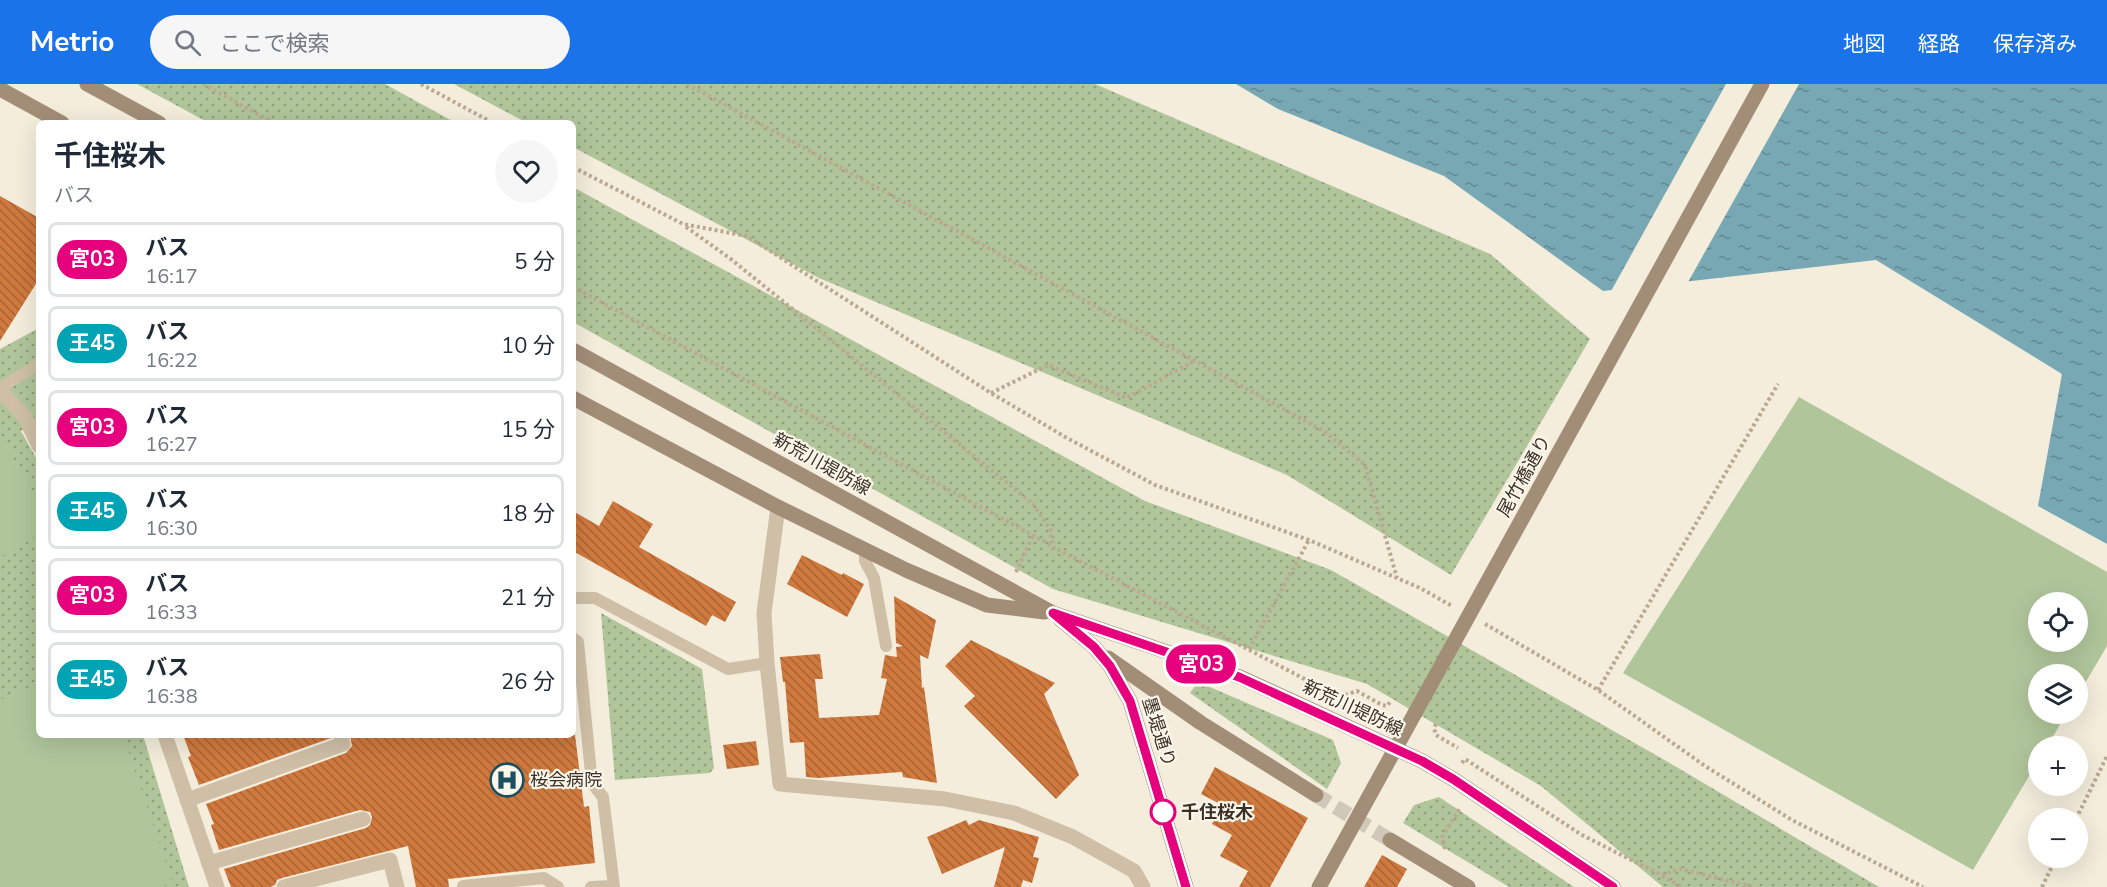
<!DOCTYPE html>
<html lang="ja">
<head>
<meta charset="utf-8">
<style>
	body { margin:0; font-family:"Nunito Sans","Noto Sans JP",sans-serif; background:#f6f6f7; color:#1f2937; height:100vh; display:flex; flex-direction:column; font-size:22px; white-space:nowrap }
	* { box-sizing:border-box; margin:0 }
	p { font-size:20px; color:#747a83 }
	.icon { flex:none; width:33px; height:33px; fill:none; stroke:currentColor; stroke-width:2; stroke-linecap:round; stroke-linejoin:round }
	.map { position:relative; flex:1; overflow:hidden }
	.panel { position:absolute; left:36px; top:36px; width:540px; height:618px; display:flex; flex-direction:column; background:#fff; border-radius:9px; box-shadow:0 6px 24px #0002 }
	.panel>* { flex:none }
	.badge { padding:0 12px; border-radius:20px; font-size:21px; line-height:39px }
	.buttons { position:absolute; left:2028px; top:508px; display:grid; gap:12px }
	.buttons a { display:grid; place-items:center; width:60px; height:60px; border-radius:50%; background:#fff; box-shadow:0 6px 24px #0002; font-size:30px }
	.map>.badge { position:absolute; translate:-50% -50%; box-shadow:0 0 0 3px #fff }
	.round { display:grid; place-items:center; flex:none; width:63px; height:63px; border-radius:32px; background:#f6f6f7 }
	.summary { display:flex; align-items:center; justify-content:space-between; height:102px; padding:0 18px }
	h1 { font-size:28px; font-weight:700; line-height:45px }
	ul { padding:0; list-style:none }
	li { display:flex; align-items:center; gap:18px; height:75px; margin:0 12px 9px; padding:0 6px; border:3px solid #e0e1e3; border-radius:9px }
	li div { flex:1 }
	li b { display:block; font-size:22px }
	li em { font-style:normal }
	li .badge { min-width:66px; font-weight:700; text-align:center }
	header { display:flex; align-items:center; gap:36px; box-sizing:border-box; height:84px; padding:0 30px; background:#1a73e8; color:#fff }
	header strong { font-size:28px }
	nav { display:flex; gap:33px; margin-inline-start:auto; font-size:21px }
	.search { width:420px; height:54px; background:#f6f6f7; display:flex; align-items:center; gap:15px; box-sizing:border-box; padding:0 21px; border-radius:33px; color:#747a83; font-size:22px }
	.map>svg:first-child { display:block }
	.grass { fill:url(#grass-dots) }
	.pitch { fill:#b0c59a; fill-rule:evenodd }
	.water { fill:url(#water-ripples) }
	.pier { fill:#f4eddc }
	.building { fill:url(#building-back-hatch) }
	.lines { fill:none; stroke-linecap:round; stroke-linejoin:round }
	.secondary-tunnel { stroke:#cfc7b8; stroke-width:15; stroke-dasharray:15 8; stroke-linecap:butt }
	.path { stroke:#baa990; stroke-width:4; stroke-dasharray:3 3; stroke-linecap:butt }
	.lane { stroke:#cebfa6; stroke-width:12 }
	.street { stroke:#cebfa6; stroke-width:15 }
	.secondary { stroke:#a28d77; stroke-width:15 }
	.secondary-bridge { stroke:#a28d77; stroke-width:15 }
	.line-casing { stroke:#fff; stroke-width:14 }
	.line { stroke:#e6007e; stroke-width:9 }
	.stop-dot { fill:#fff; stroke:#e6007e; stroke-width:3 }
	.labels { text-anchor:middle; stroke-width:4.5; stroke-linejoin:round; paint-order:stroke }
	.street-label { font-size:18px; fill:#393028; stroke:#fbf6e9 }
	.poi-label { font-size:18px; fill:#393028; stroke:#fbf6e9; text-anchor:start }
	.stop-label { font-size:18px; font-weight:bold; fill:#393028; stroke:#fbf6e9; text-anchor:start }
</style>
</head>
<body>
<header>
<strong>Metrio</strong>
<div class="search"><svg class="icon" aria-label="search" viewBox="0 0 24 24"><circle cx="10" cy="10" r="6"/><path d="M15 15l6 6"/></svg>ここで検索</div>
<nav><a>地図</a><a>経路</a><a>保存済み</a></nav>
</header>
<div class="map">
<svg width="2107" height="803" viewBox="0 0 2107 803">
	<defs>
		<pattern id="grass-dots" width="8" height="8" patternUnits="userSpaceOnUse" patternTransform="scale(1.5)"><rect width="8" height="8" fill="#b0c59a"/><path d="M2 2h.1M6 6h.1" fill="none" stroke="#90a07e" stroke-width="1.8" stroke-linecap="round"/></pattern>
		<pattern id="water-ripples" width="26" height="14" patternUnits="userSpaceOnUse" patternTransform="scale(1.5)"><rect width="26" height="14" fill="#78a8b4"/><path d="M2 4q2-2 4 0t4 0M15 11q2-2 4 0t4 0" fill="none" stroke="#638992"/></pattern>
		<pattern id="building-back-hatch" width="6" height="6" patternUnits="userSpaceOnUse" patternTransform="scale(1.5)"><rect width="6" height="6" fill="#d0793e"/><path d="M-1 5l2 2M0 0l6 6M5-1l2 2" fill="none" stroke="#aa6434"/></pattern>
	</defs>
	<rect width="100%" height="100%" fill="#f4eddc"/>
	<!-- grass -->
	<g class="grass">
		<path d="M137,0H385L456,39H209Z"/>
		<path d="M454,0H1095L1490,170L1590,255L1451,491L1287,391L819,194L573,63V39H527Z"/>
		<path d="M573,103L1145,417L1331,486L1668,678L1879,803H1663L1541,702L1367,600L1053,505L573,238Z"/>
		<path d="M39,244V336L21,347L39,379V651H143L189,803H0V265Z"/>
		<path d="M601,529L702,585L714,684L710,689L615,696Z"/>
		<path d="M1198,598L1333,656L1341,679L1327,705L1190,609Z"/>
		<path d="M1439,713L1574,803H1509L1403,739L1414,721Z"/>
	</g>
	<!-- pitch -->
	<g class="pitch">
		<path d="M1799,313L2107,488V562L2078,611V591H2038V630H2066L2047,663H2038V677L1973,786L1623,589ZM2038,519H2078V558H2038Z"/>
		<path d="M0,351L39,418V450L0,473Z"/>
		<path d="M39,599V651H123L173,799L160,803H0V616Z"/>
	</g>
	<!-- water -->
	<path class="water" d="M1236,0H2107V460L2038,422L2062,290L1876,176L1603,207L1444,92L1278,25Z"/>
	<!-- pier -->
	<path class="pier" d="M1726,0H1799L1687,200L1610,209Z"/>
	<!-- building -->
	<g class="building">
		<path d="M0,112L39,134V195L0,257Z"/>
		<path d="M613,417L653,440L639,463L736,518L725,538L712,531L706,542L573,467V427L599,442Z"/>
		<path d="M802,471L842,491L843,489L864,500L847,533L787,500Z"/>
		<path d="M894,512L936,536L928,575L920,571L922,604L924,603L937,699L903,693L902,688L818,694L806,693L804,658L790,659L785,598H783L780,573L820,570L823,595H815L819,634L879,631L887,595L881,594L885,571L897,573L896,563L903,562L896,559Z"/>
		<path d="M971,556L1055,599L1044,610L1079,691L1056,715L964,622L975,612L945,582Z"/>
		<path d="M183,651H330L331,654L199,701L188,673L191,672Z"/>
		<path d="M350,651H575L584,723L589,722L595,779L448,795L449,803H416L408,762L282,794L277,796L275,801L270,803H231L224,785L366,744L370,741L372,733L370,728L360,726L219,766L211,741L214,740L206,720L346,669L352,662Z"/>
		<path d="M756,657L759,681L727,685L723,661Z"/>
		<path d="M1215,683L1308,734L1270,803H1239L1248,787L1220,772L1232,751L1212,740L1222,721L1201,710Z"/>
		<path d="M966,736L969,741L979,736L1039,753L1033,773L1039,774L1032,799L1023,796L1021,803H994L1005,763L942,790L927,753Z"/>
		<path d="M1382,771L1407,785L1397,803H1364Z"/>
	</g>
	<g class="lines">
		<!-- secondary-tunnel -->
		<path class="secondary-tunnel" d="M1316,711L1390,756"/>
		<!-- path -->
		<g class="path">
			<path d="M203,0L274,39"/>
			<path d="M421,0L493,39"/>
			<path d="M687,0L1324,347L1365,381L1397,494"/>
			<path d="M573,83L683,140L747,152L991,309L1067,354L1155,401L1309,456L1420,504L1452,522"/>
			<path d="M686,143L732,176L1033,420L1050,445L1053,463L1339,613L1357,607L1382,621L1387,622L1390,618"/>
			<path d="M573,203L1053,462"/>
			<path d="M991,309L1048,281L1127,314L1194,277"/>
			<path d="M1016,488L1033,451"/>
			<path d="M1485,540L1598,606L1705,682L1792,736L1923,803"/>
			<path d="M1249,565L1309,456"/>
			<path d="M1598,606L1778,300"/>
			<path d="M1436,640L1434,644L1436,651L1458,664"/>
			<path d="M1462,679L1465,675L1582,751L1661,791L1681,785L1753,803"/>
			<path d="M2076,735L2107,672"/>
			<path d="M1445,765L1442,753L1460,724"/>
			<path d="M1662,792L1682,803"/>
			<path d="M2042,803L2056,774"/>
		</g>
		<!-- lane -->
		<g class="lane">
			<path d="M0,304L39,280"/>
			<path d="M865,467V477L874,494L886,562"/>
			<path d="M573,514H595L728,585L767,579"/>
			<path d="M573,554L578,558L592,699L603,713L614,803"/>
			<path d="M463,802L544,794L558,803"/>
			<path d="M591,803L613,802"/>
		</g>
		<!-- street -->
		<g class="street">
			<path d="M0,306L25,333L39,362"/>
			<path d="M778,423L764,529L767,579L780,700L945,715L1014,729L1073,753L1134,787L1143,803"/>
			<path d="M165,651L217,803"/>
			<path d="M187,716L343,660L340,651"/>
			<path d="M209,779L363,735"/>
			<path d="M284,803L390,776L397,803"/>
		</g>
		<!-- secondary -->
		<g class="secondary">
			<path d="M87,0L159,39"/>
			<path d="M0,5L62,39"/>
			<path d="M573,266L1053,529L1240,593L1422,677L1453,695L1613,803"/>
			<path d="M573,314L778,423L906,486L987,521L1044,528"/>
			<path d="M1060,535L1094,563L1110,582L1130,617L1186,803"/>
			<path d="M1108,574L1201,639L1316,711"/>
			<path d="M1390,756L1468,803"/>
			<path d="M1319,803L1415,629"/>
		</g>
		<!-- secondary-bridge -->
		<path class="secondary-bridge" d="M1415,629L1762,0"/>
	</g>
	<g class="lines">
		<!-- line casing -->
		<g class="line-casing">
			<path id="line" d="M1186,803L1130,617L1110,582L1094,563L1053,529L1239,593L1422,677L1453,695L1613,803"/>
		</g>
		<!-- line -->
		<use href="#line" class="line"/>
	</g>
	<!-- icons -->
	<defs>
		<g id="hospital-ring" transform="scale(1.725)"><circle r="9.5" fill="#fbf6e9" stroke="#194f5f" stroke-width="1.5"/><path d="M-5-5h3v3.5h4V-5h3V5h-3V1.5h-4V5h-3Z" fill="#194f5f"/></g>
	</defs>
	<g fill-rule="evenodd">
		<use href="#hospital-ring" x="507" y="696"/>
	</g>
	<!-- markers -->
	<circle class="stop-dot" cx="1163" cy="728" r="12"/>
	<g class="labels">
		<!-- street labels -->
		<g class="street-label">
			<text transform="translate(822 380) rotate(29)" y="6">新荒川堤防線</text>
			<text transform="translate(1524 392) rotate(-61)" y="6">尾竹橋通り</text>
			<text transform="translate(1353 624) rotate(25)" y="6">新荒川堤防線</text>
			<text transform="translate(1159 648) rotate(72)" y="6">墨堤通り</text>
		</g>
		<!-- poi labels -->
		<g class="poi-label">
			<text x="530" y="702">桜会病院</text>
		</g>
		<!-- stop labels -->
		<g class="stop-label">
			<text x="1181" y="734">千住桜木</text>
		</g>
	</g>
</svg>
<div class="buttons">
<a><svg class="icon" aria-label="locate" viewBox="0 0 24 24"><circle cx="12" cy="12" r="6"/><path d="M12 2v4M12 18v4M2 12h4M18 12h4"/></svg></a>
<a><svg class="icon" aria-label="layers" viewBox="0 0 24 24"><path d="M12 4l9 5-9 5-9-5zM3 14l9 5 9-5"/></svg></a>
<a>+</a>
<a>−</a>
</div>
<b class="badge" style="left:1201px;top:580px;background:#e6007e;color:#fff">宮03</b>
<section class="panel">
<div class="summary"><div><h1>千住桜木</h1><p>バス</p></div><a class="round"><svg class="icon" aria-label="heart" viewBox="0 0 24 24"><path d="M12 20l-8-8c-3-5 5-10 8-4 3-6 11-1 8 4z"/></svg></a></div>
<ul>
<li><span class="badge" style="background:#e6007e;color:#fff">宮03</span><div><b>バス</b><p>16:17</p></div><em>5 分</em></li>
<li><span class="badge" style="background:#00a3b4;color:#fff">王45</span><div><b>バス</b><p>16:22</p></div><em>10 分</em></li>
<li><span class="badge" style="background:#e6007e;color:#fff">宮03</span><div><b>バス</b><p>16:27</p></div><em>15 分</em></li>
<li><span class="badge" style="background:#00a3b4;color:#fff">王45</span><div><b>バス</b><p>16:30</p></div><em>18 分</em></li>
<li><span class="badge" style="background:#e6007e;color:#fff">宮03</span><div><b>バス</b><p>16:33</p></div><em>21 分</em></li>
<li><span class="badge" style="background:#00a3b4;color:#fff">王45</span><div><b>バス</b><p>16:38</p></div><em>26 分</em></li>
</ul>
</section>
</div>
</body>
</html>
